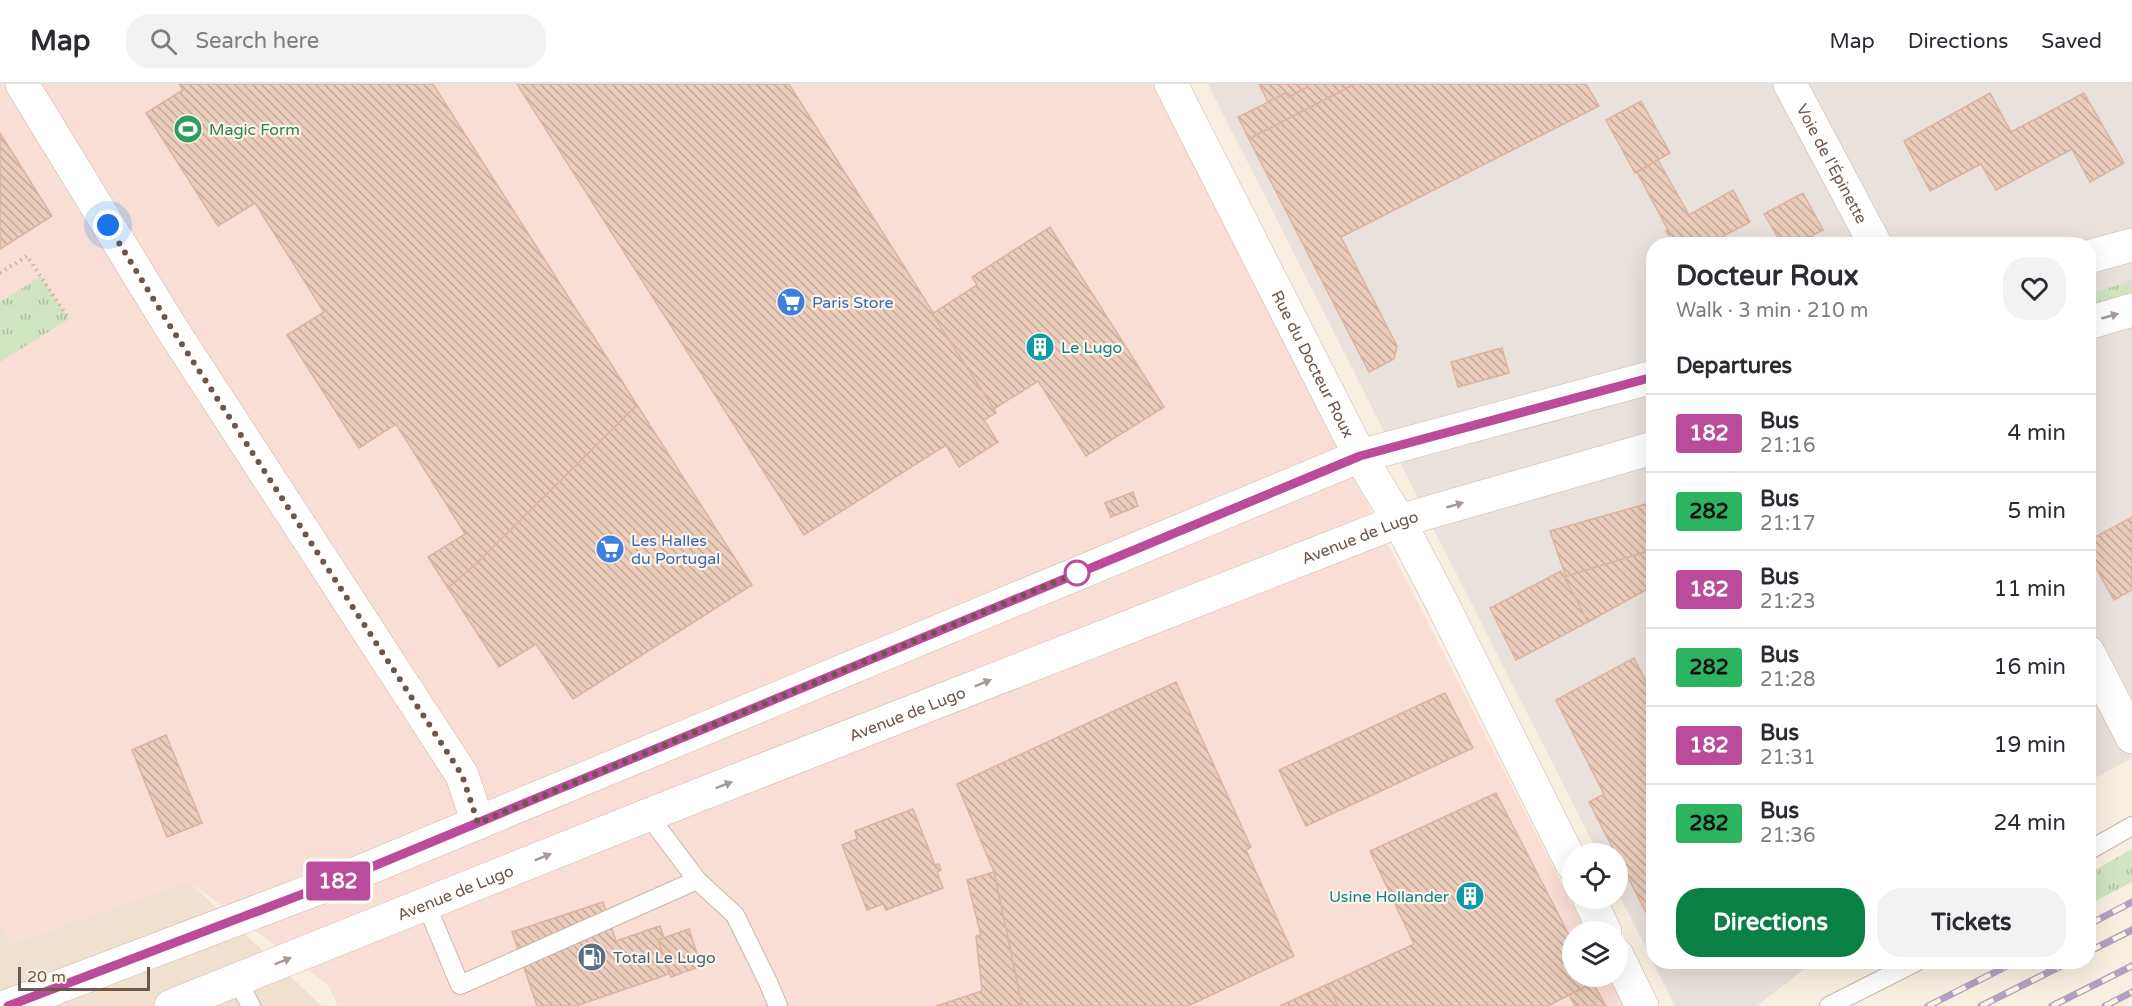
<!DOCTYPE html>
<html lang="en">
<head>
<meta charset="utf-8">
<style>
	body { margin:0; font-family:"Varela Round",sans-serif; background:#f2f2f3; color:#2b2b33; height:100vh; display:flex; flex-direction:column; font-size:22px; white-space:nowrap }
	* { box-sizing:border-box; margin:0 }
	p { font-size:20px; color:#7c7c81 }
	.icon { flex:none; width:33px; height:33px; fill:none; stroke:currentColor; stroke-width:2; stroke-linecap:round; stroke-linejoin:round }
	.map { position:relative; flex:1; overflow:hidden }
	.details { position:absolute; left:1646px; top:153px; width:450px; height:732px; display:flex; flex-direction:column; background:#fff; border-radius:24px; box-shadow:0 6px 24px #0002 }
	.details>* { flex:none }
	.badge { padding:0 12px; border-radius:4px; font-size:21px; line-height:39px }
	.buttons { position:absolute; left:1562px; top:759px; display:grid; gap:12px }
	.buttons a { display:grid; place-items:center; width:66px; height:66px; border-radius:50%; background:#fff; box-shadow:0 6px 24px #0002; font-size:30px }
	.scale { position:absolute; left:18px; bottom:15px; width:132px; box-sizing:border-box; padding-left:6px; border:3px solid #6d564a; border-top:0; font-size:16px; line-height:21px; white-space:nowrap; color:#6d564a; -webkit-text-stroke:4px #fdf3e6; paint-order:stroke }
	.you { position:absolute; width:30px; height:30px; margin:-15px; border:4px solid #fff; border-radius:50%; background:#1a73e8; box-shadow:0 0 0 9px #1a73e833 }
	.map>.badge { position:absolute; translate:-50% -50%; box-shadow:0 0 0 3px #fff }
	h2 { padding:0 30px; font-size:22px; line-height:54px }
	.round { display:grid; place-items:center; flex:none; width:63px; height:63px; border-radius:24px; background:#f2f2f3 }
	.overview { display:flex; align-items:center; justify-content:space-between; height:102px; padding:0 30px }
	h1 { font-size:28px; font-weight:800; line-height:45px }
	.action { display:flex; gap:12px; margin-top:auto; padding:12px 30px }
	.action a { flex:1; height:69px; border-radius:24px; background:#0b8043; color:#fff; font-size:24px; font-weight:800; line-height:69px; text-align:center }
	.action a+a { background:#f2f2f3; color:#2b2b33 }
	ul { padding:0; list-style:none }
	li { display:flex; align-items:center; gap:18px; height:78px; padding:0 30px; border-top:2px solid #e1e1e2 }
	li div { flex:1 }
	li b { display:block; font-size:22px }
	li em { font-style:normal }
	li .badge { min-width:66px; font-weight:700; text-align:center }
	header { display:flex; align-items:center; gap:36px; box-sizing:border-box; height:84px; padding:0 30px; background:#fff; border-bottom:2px solid #e1e1e2 }
	header strong { font-size:28px }
	nav { display:flex; gap:33px; margin-inline-start:auto; font-size:21px }
	.search { width:420px; height:54px; background:#f2f2f3; display:flex; align-items:center; gap:15px; box-sizing:border-box; padding:0 21px; border-radius:24px; color:#7c7c81; font-size:22px }
	.map>svg:first-child { display:block }
	.residential { fill:#f0e0d0 }
	.commercial { fill:#f9ded5 }
	.industrial { fill:#e8e1dc }
	.grass { fill:url(#grass-tufts) }
	.building { fill:url(#building-back-hatch); stroke:#ddb39d; stroke-width:1.5 }
	.lines { fill:none; stroke-linecap:round; stroke-linejoin:round }
	.lane-casing { stroke:#c8b6a9; stroke-width:20 }
	.street-casing { stroke:#c8b6a9; stroke-width:34 }
	.secondary-casing { stroke:#ceb8a9; stroke-width:34 }
	.path { stroke:#d0b09f; stroke-width:4; stroke-dasharray:1.5 4.5; stroke-linecap:butt }
	.lane { stroke:#fff; stroke-width:18 }
	.street { stroke:#fff; stroke-width:33 }
	.secondary { stroke:#fff; stroke-width:33 }
	.rail-casing { stroke:#b1a1c0; stroke-width:7 }
	.rail { stroke:#fdf3e6; stroke-width:4.5; stroke-dasharray:14; stroke-linecap:butt }
	.oneway { fill:#a79a92 }
	.line-casing { stroke:#fff; stroke-width:14 }
	.line { stroke:#ba4c9b; stroke-width:9 }
	.walk { stroke:#6d564a; stroke-width:6; stroke-dasharray:0 10.8 }
	.stop-dot { fill:#fff; stroke:#ba4c9b; stroke-width:3 }
	.labels { text-anchor:middle; stroke-width:4.5; stroke-linejoin:round; paint-order:stroke }
	.leisure-label { font-size:16px; fill:#27864d; stroke:#fdf3e6; text-anchor:start }
	.street-label { font-size:16px; fill:#6d564a; stroke:#fdf3e6 }
	.shop-label { font-size:16px; fill:#366cbe; stroke:#fdf3e6; text-anchor:start }
	.culture-label { font-size:16px; fill:#0d838f; stroke:#fdf3e6; text-anchor:start }
	.service-label { font-size:16px; fill:#4e5e75; stroke:#fdf3e6; text-anchor:start }
</style>
</head>
<body>
<header>
<strong>Map</strong>
<div class="search"><svg class="icon" aria-label="search" viewBox="0 0 24 24"><circle cx="10" cy="10" r="6"/><path d="M15 15l6 6"/></svg>Search here</div>
<nav><a>Map</a><a>Directions</a><a>Saved</a></nav>
</header>
<div class="map">
<svg width="2132" height="922" viewBox="0 0 2132 922">
	<defs>
		<pattern id="grass-tufts" width="24" height="20" patternUnits="userSpaceOnUse" patternTransform="scale(1.5)"><rect width="24" height="20" fill="#d1e5c1"/><path d="M3 7l-1-3M5 7V3M7 7l1-3M15 17l-1-3M17 17v-4M19 17l1-3" fill="none" stroke="#aebc9f"/></pattern>
		<pattern id="building-back-hatch" width="6" height="6" patternUnits="userSpaceOnUse" patternTransform="scale(1.5)"><rect width="6" height="6" fill="#eccdbb"/><path d="M-1 5l2 2M0 0l6 6M5-1l2 2" fill="none" stroke="#c3a99a"/></pattern>
	</defs>
	<rect width="100%" height="100%" fill="#f9efe1"/>
	<!-- residential -->
	<path class="residential" d="M188,797L322,922H0V840L12,859Z"/>
	<!-- commercial -->
	<path class="commercial" d="M0,0H1152L1586,847L1572,848V892L1609,893L1624,922H338L327,900L188,797L11,859L0,840Z"/>
	<!-- industrial -->
	<path class="industrial" d="M1208,0H2132V674L2088,698V160H1653V878H1813L1757,922H1675L1617,807V770L1598,769Z"/>
	<!-- grass -->
	<g class="grass">
		<path d="M41,192L69,235L0,278V218Z"/>
		<path d="M2132,197V214L2088,227V210Z"/>
		<path d="M2132,765V798L2088,821V790Z"/>
	</g>
	<!-- building -->
	<g class="building">
		<path d="M179,0H433L637,321L476,480L448,504L428,473L465,450L396,340L359,364L287,251L324,228L255,119L218,142L146,29L183,6Z"/>
		<path d="M517,0H789L994,325L996,329L984,336L998,358L959,383L946,361L804,451Z"/>
		<path d="M1259,0H1306L1308,3L1289,13L1286,9L1268,18Z"/>
		<path d="M1306,0H1355L1249,55L1238,33L1286,9L1289,13L1308,3Z"/>
		<path d="M1355,0H1586L1599,22L1341,153L1397,262L1394,275L1369,288L1249,55Z"/>
		<path d="M1990,9L2011,48L2084,9L2124,79L2090,98L2072,65L1996,106L1981,80L1930,107L1904,57Z"/>
		<path d="M1641,17L1670,69L1635,89L1606,36Z"/>
		<path d="M0,49L52,132L0,165Z"/>
		<path d="M1658,76L1689,131L1733,106L1750,138L1709,160H1674L1666,147L1668,146L1637,88Z"/>
		<path d="M1803,109L1823,146L1797,160H1782L1764,130Z"/>
		<path d="M1050,143L1164,323L1086,372L1038,297L994,325L932,230L977,201L972,193Z"/>
		<path d="M1502,264L1509,289L1458,303L1451,278Z"/>
		<path d="M637,321L752,501L573,615L536,560L499,583L448,504L476,480Z"/>
		<path d="M1133,408L1138,422L1111,433L1105,419Z"/>
		<path d="M1653,418V482L1645,468L1566,493L1550,447Z"/>
		<path d="M2132,433V506L2114,516L2088,469V457Z"/>
		<path d="M1645,468L1653,482V502L1588,538L1564,493Z"/>
		<path d="M1561,487L1588,538L1516,576L1490,524Z"/>
		<path d="M1634,574L1653,612V842L1589,718L1604,710L1556,616Z"/>
		<path d="M1176,598L1251,763L1246,766L1294,872L1188,922H1022L994,788L957,700Z"/>
		<path d="M1445,609L1473,664L1306,742L1279,686Z"/>
		<path d="M166,651L202,739L167,753L132,666Z"/>
		<path d="M1496,709L1572,857V892H1590L1593,899L1548,922H1338L1328,900L1414,860L1370,767Z"/>
		<path d="M913,725L935,781L939,780L941,786L937,788L943,804L886,826L883,820L867,826L842,761L857,755L855,747Z"/>
		<path d="M994,788L1022,922H936L982,907L976,852L981,851L967,796Z"/>
		<path d="M603,818L616,857L660,842L664,854L658,856L669,890L576,922H537L512,848Z"/>
		<path d="M689,845L701,882L671,893L658,856Z"/>
		<path d="M1593,899L1606,922H1575L1569,911Z"/>
		<path d="M1328,900L1338,922H1314L1308,909Z"/>
		<path d="M1308,909L1314,922H1280Z"/>
	</g>
	<g class="lines">
		<!-- lane casing -->
		<g class="lane-casing">
			<g id="lane">
				<path d="M648,731L697,796L735,831L768,898L778,922"/>
				<path d="M2088,767L2132,742"/>
				<path d="M426,820L460,901L697,796"/>
				<path d="M237,896L251,922"/>
				<path d="M1829,922L1916,878"/>
			</g>
		</g>
		<!-- street casing -->
		<g class="street-casing">
			<g id="street">
				<path d="M22,0L170,242L462,691L478,739"/>
				<path id="s1" d="M1171,0L1360,372L1399,437L1441,517L1572,780"/>
				<path id="s2" d="M1790,0L1875,160"/>
				<path d="M2088,568L2132,653"/>
				<path d="M1589,814L1605,848"/>
				<path d="M1617,871L1642,922"/>
			</g>
		</g>
		<!-- secondary casing -->
		<g class="secondary-casing">
			<g id="secondary">
				<path d="M2088,173L2132,161"/>
				<path d="M2088,239L2132,226"/>
				<path d="M8,922L345,794L1360,372L1653,293"/>
				<path id="s3" d="M171,922L648,731L1399,437L1653,364"/>
			</g>
		</g>
		<!-- path -->
		<path class="path" d="M0,189L27,172L69,235"/>
		<!-- lane -->
		<use href="#lane" class="lane"/>
		<!-- street -->
		<use href="#street" class="street"/>
		<!-- secondary -->
		<use href="#secondary" class="secondary"/>
		<!-- rail casing -->
		<g class="rail-casing">
			<g id="rail">
				<path d="M2088,841L2132,818"/>
				<path d="M2088,868L2132,846"/>
				<path d="M1928,922L2015,878"/>
				<path d="M1981,922L2069,878"/>
				<path d="M2052,922L2132,882"/>
				<path d="M2105,922L2132,908"/>
			</g>
		</g>
		<!-- rail -->
		<use href="#rail" class="rail"/>
	</g>
	<!-- one-way arrows -->
	<defs><path id="oneway-solid" d="M-6-.8H1V-3.2L6.5 0L1 3.2V.8H-6Z" transform="scale(1.5)"/></defs>
	<g class="oneway">
		<use href="#oneway-solid" transform="translate(2110 232) rotate(-16)"/>
		<use href="#oneway-solid" transform="translate(1455 421) rotate(-16)"/>
		<use href="#oneway-solid" transform="translate(983 599) rotate(-22)"/>
		<use href="#oneway-solid" transform="translate(724 701) rotate(-21)"/>
		<use href="#oneway-solid" transform="translate(543 773) rotate(-22)"/>
		<use href="#oneway-solid" transform="translate(283 877) rotate(-22)"/>
	</g>
	<g class="lines">
		<!-- line casing -->
		<g class="line-casing">
			<path id="line" d="M8,922L345,794L1360,372L1653,293"/>
		</g>
		<!-- line -->
		<use href="#line" class="line"/>
		<!-- walk -->
		<path class="walk" d="M108,141L170,242L462,691L478,739L1082,487L1077,489"/>
	</g>
	<!-- icons -->
	<defs>
		<g id="stadium-disc" transform="scale(1.5)"><circle r="9.5" fill="#2e9e5b" stroke="#fdf3e6"/><path d="M0-5a6.5 5 0 1 0 0 10a6.5 5 0 1 0 0-10ZM-3.5-1.8h7v3.6h-7Z" fill="#fff"/></g>
		<g id="supermarket-disc" transform="scale(1.5)"><circle r="9.5" fill="#3f7fe0" stroke="#fdf3e6"/><path d="M-6-5.5h2.5l.6 2H6L4.5 2H-2.5L-4.4-4H-6ZM-1.5 3.2a1.3 1.3 0 1 0 .1 0ZM3 3.2a1.3 1.3 0 1 0 .1 0Z" fill="#fff"/></g>
		<g id="building-disc" transform="scale(1.5)"><circle r="9.5" fill="#0f9aa8" stroke="#fdf3e6"/><path d="M-4-6H4V6H1V3H-1V6H-4ZM-2.5-4.3h1.7v1.8h-1.7ZM.8-4.3h1.7v1.8H.8ZM-2.5-1h1.7V.8h-1.7ZM.8-1h1.7V.8H.8Z" fill="#fff"/></g>
		<g id="fuel-disc" transform="scale(1.5)"><circle r="9.5" fill="#5c6f8a" stroke="#fdf3e6"/><path d="M-5.5-6h7V0h2V4h1.3V-2.5L3-4.5l.8-.8L6-3V5H2.5V1h-1V6h-7ZM-4.2-4.7v3.2H.2V-4.7Z" fill="#fff"/></g>
	</defs>
	<g fill-rule="evenodd">
		<use href="#stadium-disc" x="188" y="45"/>
		<use href="#supermarket-disc" x="791" y="218"/>
		<use href="#building-disc" x="1040" y="263"/>
		<use href="#supermarket-disc" x="610" y="465"/>
		<use href="#building-disc" x="1470" y="812"/>
		<use href="#fuel-disc" x="592" y="873"/>
	</g>
	<!-- markers -->
	<circle class="stop-dot" cx="1077" cy="489" r="12"/>
	<g class="labels">
		<!-- leisure labels -->
		<g class="leisure-label">
			<text x="209" y="51">Magic Form</text>
		</g>
		<!-- street labels -->
		<g class="street-label">
			<text dy="6" stroke="none"><textPath href="#s2" startOffset="90">Voie de l'Épinette</textPath></text>
			<text dy="6" stroke="none"><textPath href="#s1" startOffset="314">Rue du Docteur Roux</textPath></text>
			<text dy="6" stroke="none"><textPath href="#s3" startOffset="1278">Avenue de Lugo</textPath></text>
			<text dy="6" stroke="none"><textPath href="#s3" startOffset="792">Avenue de Lugo</textPath></text>
			<text dy="6" stroke="none"><textPath href="#s3" startOffset="306">Avenue de Lugo</textPath></text>
		</g>
		<!-- shop labels -->
		<g class="shop-label">
			<text x="812" y="224">Paris Store</text>
			<text x="631" y="462">Les Halles<tspan x="631" dy="18">du Portugal</tspan></text>
		</g>
		<!-- culture labels -->
		<g class="culture-label">
			<text x="1061" y="269">Le Lugo</text>
			<text x="1449" y="818" text-anchor="end">Usine Hollander</text>
		</g>
		<!-- service labels -->
		<g class="service-label">
			<text x="613" y="879">Total Le Lugo</text>
		</g>
	</g>
</svg>
<div class="buttons">
<a><svg class="icon" aria-label="locate" viewBox="0 0 24 24"><circle cx="12" cy="12" r="6"/><path d="M12 2v4M12 18v4M2 12h4M18 12h4"/></svg></a>
<a><svg class="icon" aria-label="layers" viewBox="0 0 24 24"><path d="M12 4l9 5-9 5-9-5zM3 14l9 5 9-5"/></svg></a>
</div>
<div class="scale">20 m</div>
<div class="you" style="left:108px;top:141px"></div>
<b class="badge" style="left:338px;top:797px;background:#ba4c9b;color:#fff">182</b>
<section class="details">
<div class="overview"><div><h1>Docteur Roux</h1><p>Walk · 3 min · 210 m</p></div><a class="round"><svg class="icon" aria-label="heart" viewBox="0 0 24 24"><path d="M12 20l-8-8c-3-5 5-10 8-4 3-6 11-1 8 4z"/></svg></a></div>
<h2>Departures</h2>
<ul>
<li><span class="badge" style="background:#ba4c9b;color:#fff">182</span><div><b>Bus</b><p>21:16</p></div><em>4 min</em></li>
<li><span class="badge" style="background:#2cb461;color:#111">282</span><div><b>Bus</b><p>21:17</p></div><em>5 min</em></li>
<li><span class="badge" style="background:#ba4c9b;color:#fff">182</span><div><b>Bus</b><p>21:23</p></div><em>11 min</em></li>
<li><span class="badge" style="background:#2cb461;color:#111">282</span><div><b>Bus</b><p>21:28</p></div><em>16 min</em></li>
<li><span class="badge" style="background:#ba4c9b;color:#fff">182</span><div><b>Bus</b><p>21:31</p></div><em>19 min</em></li>
<li><span class="badge" style="background:#2cb461;color:#111">282</span><div><b>Bus</b><p>21:36</p></div><em>24 min</em></li>
</ul>
<div class="action"><a>Directions</a><a>Tickets</a></div>
</section>
</div>
</body>
</html>
